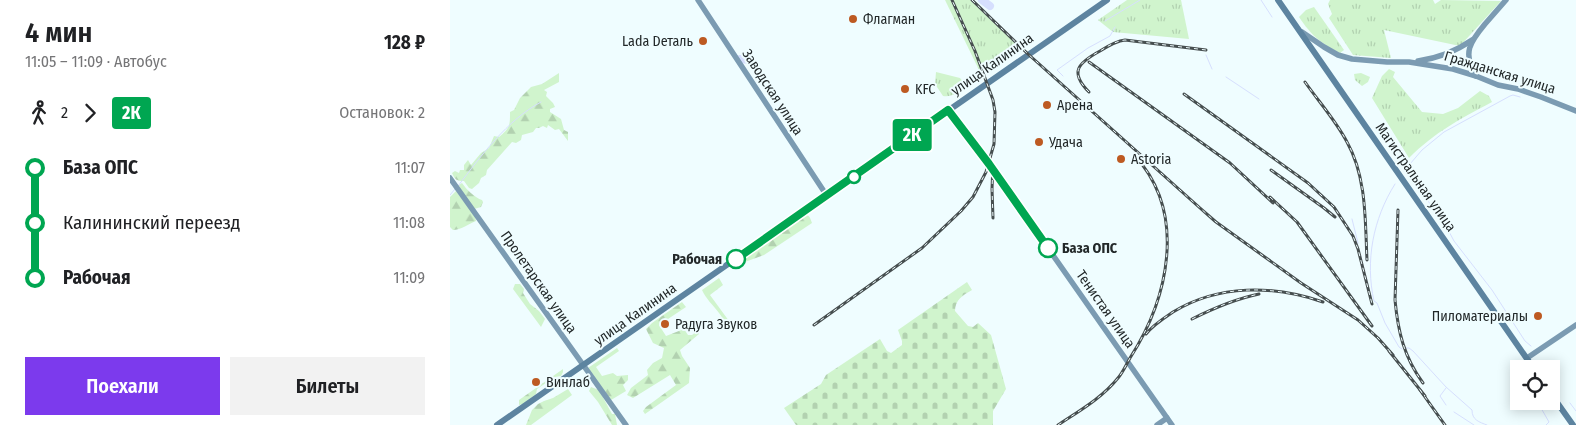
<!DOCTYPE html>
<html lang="ru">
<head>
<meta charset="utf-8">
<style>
	body { margin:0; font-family:"Fira Sans Condensed",sans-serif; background:#f2f2f2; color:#202124; height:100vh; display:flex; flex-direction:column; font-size:19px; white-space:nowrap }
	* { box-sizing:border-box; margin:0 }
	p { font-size:16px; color:#757577 }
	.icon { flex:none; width:28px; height:28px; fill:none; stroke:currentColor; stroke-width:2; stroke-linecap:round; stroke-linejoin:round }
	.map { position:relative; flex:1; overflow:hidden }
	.side { display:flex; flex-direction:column; background:#fff; width:450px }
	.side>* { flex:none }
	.badge { padding:0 10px; border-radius:4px; font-size:18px; line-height:32px }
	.fabs { position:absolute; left:1060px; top:360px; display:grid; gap:10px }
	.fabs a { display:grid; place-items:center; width:50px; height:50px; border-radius:0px; background:#fff; box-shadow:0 2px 12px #0003; font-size:25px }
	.map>.badge { position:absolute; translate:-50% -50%; box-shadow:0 0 0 2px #fff }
	.legs { display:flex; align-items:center; gap:8px; height:55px; padding:0 25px; font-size:16px }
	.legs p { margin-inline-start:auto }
	.overview { display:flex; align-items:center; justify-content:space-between; height:85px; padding:0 25px }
	h1 { font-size:28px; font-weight:600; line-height:38px }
	.cta { display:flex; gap:10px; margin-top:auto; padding:10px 25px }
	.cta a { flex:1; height:58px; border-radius:0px; background:#7c3aed; color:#fff; font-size:20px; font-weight:600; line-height:58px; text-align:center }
	.cta a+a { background:#f2f2f2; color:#202124 }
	ul { padding:0 25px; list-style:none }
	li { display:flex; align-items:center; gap:18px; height:55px; font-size:19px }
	li i { display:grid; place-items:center; width:8px; height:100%; margin:0 6px; background:currentColor }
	li i::after { content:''; width:12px; height:12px; margin:-6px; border:4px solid; border-radius:50%; background:#fff }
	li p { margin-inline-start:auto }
	li:first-child i { background:linear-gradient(#0000 50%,currentColor 0) }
	li:last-child i { background:linear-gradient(currentColor 50%,#0000 0) }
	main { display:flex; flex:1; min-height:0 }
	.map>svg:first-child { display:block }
	.grass { fill:url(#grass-tufts) }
	.forest { fill:url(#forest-firs) }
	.cemetery { fill:url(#cemetery-stones) }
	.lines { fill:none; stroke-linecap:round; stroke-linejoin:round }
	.stream { stroke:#d6dffe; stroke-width:1 }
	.river { stroke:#d6dffe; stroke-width:8 }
	.secondary { stroke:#7b9bb2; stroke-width:5.5 }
	.primary { stroke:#5d84a0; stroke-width:6 }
	.rail-casing { stroke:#464e4f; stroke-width:3 }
	.rail { stroke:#effdff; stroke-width:1; stroke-dasharray:4; stroke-linecap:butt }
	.line-1-casing { stroke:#fff; stroke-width:11 }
	.line-1 { stroke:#00a651; stroke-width:8 }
	.poi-dot { fill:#bd5a22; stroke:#effdff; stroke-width:2 }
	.stop-1-dot { fill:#fff; stroke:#00a651; stroke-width:2.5 }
	.labels { text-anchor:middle; stroke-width:4; stroke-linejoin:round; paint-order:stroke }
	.poi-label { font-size:14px; fill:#222829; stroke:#effdff; text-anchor:start }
	.street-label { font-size:14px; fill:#222829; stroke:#effdff }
	.stop-label { font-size:14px; font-weight:bold; fill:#222829; stroke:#effdff; text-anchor:start }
</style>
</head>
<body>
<main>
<section class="side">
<div class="overview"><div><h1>4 мин</h1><p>11:05 – 11:09 · Автобус</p></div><b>128 ₽</b></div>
<div class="legs"><svg class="icon" aria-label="walk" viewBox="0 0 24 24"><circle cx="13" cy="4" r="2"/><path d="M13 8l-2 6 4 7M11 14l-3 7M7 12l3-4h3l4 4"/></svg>2<svg class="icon" aria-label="forward" viewBox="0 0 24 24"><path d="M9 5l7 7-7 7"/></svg><b class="badge" style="background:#00a651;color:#fff">2К</b><p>Остановок: 2</p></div>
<ul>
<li><i style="color:#00a651"></i><b>База ОПС</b><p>11:07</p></li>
<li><i style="color:#00a651"></i><span>Калининский переезд</span><p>11:08</p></li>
<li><i style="color:#00a651"></i><b>Рабочая</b><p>11:09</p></li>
</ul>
<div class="cta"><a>Поехали</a><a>Билеты</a></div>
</section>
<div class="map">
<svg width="1126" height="425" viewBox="0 0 1126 425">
	<defs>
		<pattern id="grass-tufts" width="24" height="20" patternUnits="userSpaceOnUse" patternTransform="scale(1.25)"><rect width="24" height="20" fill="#d0f4cd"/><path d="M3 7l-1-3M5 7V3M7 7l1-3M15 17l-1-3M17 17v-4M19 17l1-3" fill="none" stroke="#b2d1b0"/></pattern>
		<pattern id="forest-firs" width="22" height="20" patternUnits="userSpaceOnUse" patternTransform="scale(1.25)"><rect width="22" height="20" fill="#d0f4cd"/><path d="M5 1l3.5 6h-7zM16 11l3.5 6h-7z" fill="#b2d1b0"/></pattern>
		<pattern id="cemetery-stones" width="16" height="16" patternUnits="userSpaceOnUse" patternTransform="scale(1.25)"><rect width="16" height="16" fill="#d0f4cd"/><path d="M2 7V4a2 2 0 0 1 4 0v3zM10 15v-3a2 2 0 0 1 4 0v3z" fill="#b2d1b0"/></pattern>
	</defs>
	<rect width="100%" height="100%" fill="#effdff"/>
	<!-- grass -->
	<g class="grass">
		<path d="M495,0H520L567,45L530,72Z"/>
		<path d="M677,0H731L739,39L663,32L648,20Z"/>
		<path d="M880,0H983L985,4L991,0L1051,1L1010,46L934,30L941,58L903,55L879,18L882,14L878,4Z"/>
		<path d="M864,7L894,50L890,53C870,43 861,35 849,17L856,10Z"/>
		<path d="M939,69L945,72L943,77L972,112L993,114L1008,108L1030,91L1039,96L1042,102C1010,119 985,132 959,158L922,98L932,76Z"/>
		<path d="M486,72L510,78L516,86C509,91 502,98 493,96L485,84Z"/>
		<path d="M911,73L920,77L918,82L912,86L905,80L904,74Z"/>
	</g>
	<!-- forest -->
	<g class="forest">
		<path d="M109,73V82L94,90L97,92L96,96L103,103L105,107L100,109V112L111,119L114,130L118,132V141L109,129L105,130L98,125L97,128L93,126L89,128H86L83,132L72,135L71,140L66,143L62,142L37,170L36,175L31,178L29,183L22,189L19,188L14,181C7,181 5,180 2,173L5,171L9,173L10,170H14V165L18,160L21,165L31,153L39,148L44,136L49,137C60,128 60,126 60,112L64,110L70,98L81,87L92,84Z"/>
		<path d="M12,183C16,189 25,198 32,200L33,202L31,207L24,209L10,189L9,185Z"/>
		<path d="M6,191L25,216L26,221C18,224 11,230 3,230L0,227V197Z"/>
		<path d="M354,214C360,215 360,218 362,223L314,255L295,262L285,269L282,265Z"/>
		<path d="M269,278L273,285L260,295L279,321L286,324V330L284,332C277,326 274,320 269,313C263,305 256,299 252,290Z"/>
		<path d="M65,284H70L74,289L73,293L80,304L89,311L95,319L91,327L63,289Z"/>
		<path d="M232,302L236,307L209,325L216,336L234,329L238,335H242L248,330L249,334L230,350L232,356L240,368L239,383L195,414L193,411L196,407L226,385L220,375L183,398L177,395L181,388L198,375L197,370L203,363L212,358L214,348L203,343L196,329L202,323Z"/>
		<path d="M167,348L169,351L146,367L152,376L163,373L167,376L178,375V380L173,385L176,391L161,400L138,368Z"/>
		<path d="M113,369V372L111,376L105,377L87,389L86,394L73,404L69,405V400Z"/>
		<path d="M141,387L149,390L162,414H165L167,425H162L148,402L139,391Z"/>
		<path d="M118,389L122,395L81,425H76L82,410L88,404L94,401L103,398Z"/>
	</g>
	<!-- cemetery -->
	<path class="cemetery" d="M517,282L522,290C513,295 505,300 505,311L518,326L523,327L528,323L541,335L556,389L543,411V425H346L334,408L371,384L376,375L430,339L437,351L441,353L452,345V341L448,330Z"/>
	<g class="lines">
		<!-- stream -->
		<g class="stream">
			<path d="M811,0L822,17"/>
			<path d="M655,21L690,0"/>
			<path d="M756,55L762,69"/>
			<path d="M530,75L544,67L551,59L563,54L575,42"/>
			<path d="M613,76L607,70L638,48L660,36L665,27"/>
			<path d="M776,77L809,99"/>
			<path d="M954,171L972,150L994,132L1060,96L1063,95L1070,97"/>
			<path d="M945,184C923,219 915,261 924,301L927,303L935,323L949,347L952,349"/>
			<path d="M8,186C31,156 57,120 91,102"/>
			<path d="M968,187L996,226L1004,241L1042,290L1075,341L1081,346"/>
			<path d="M0,195L5,189"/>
			<path d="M902,219L908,243"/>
			<path d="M956,348H959L963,351L996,387L1022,410C1022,420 1029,422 1037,425"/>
			<path d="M1088,364L1092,369"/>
			<path d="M1101,381L1104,384"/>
			<path d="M996,388L990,396L996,405"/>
			<path d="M1087,401L1099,422L1096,425"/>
			<path d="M1120,403L1126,411"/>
			<path d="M1004,412L1024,425"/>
		</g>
		<!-- river -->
		<g class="river">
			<path d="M532,0L540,6"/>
			<path d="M290,59L300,60"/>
		</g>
		<!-- secondary -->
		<g class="secondary">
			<path d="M248,0L377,196"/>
			<path d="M852,32L874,47L888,55L902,59L937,62H959L1003,69L1026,76L1048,85L1068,89L1091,97L1126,111"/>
			<path d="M968,61C988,58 1005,52 1022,40"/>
			<path d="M1026,76C1012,53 1020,42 1035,24C1042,16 1049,8 1056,0"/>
			<path d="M498,110L539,164L722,425"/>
			<path d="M0,178L176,425"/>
			<path d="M1077,358L1126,325"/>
			<path d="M707,425L717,418"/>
		</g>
		<!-- primary -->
		<g class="primary">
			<path d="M828,0L1084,369"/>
			<path d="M1101,394L1123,425"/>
			<path d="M47,425L657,0"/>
		</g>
		<!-- rail casing -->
		<g class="rail-casing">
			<g id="rail">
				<path d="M522,0L578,54L750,208L766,222L851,283L908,320L928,338L943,355"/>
				<path d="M639,62L780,163L823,203"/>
				<path d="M855,82C869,102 886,121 897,142C917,178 915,221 917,260"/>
				<path d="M639,92C619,72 628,63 650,51C658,46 666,41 675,40L756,50"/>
				<path d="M734,94L858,183L884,207L903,236L908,249L922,304"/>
				<path d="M543,164L542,189L543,218"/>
				<path d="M821,170L874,208L885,217"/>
				<path d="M820,197L847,222L922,326"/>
				<path d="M948,210L945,300C948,332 954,357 973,383"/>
				<path d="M742,319C764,308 785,299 809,294"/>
				<path d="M364,325L472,248L511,211L523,197L536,172L544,144L545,112L543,100L525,51L502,0"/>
				<path d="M696,334C703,325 714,318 723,312C769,284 823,285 873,302"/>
				<path d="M939,351L975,396"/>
				<path d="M970,390L995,425"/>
				<path d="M608,425C629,411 652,398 668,378C673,372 676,365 680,358C718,299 738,214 685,156"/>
			</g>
		</g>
		<!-- rail -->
		<use href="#rail" class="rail"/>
	</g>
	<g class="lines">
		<!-- line-1 casing -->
		<g class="line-1-casing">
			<path id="line-1" d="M286,259L498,110L539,164L598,248"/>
		</g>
		<!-- line-1 -->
		<use href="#line-1" class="line-1"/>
	</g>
	<!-- markers -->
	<g class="poi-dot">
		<circle cx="403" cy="19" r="5"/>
		<circle cx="253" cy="41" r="5"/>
		<circle cx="455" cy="89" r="5"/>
		<circle cx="597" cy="105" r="5"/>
		<circle cx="589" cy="142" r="5"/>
		<circle cx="671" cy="159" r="5"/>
		<circle cx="1088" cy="316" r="5"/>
		<circle cx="215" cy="324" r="5"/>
		<circle cx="86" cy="382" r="5"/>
	</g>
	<g class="stop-1-dot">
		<circle cx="404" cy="177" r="6"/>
		<circle cx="598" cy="248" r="9"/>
		<circle cx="286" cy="259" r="9"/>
	</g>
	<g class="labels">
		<!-- poi labels -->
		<g class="poi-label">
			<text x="413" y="24">Флагман</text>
			<text x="243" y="46" text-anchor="end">Lada Dеталь</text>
			<text x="465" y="94">KFC</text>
			<text x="607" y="110">Арена</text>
			<text x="599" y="147">Удача</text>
			<text x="681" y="164">Astoria</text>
			<text x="1078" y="321" text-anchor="end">Пиломатериалы</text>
			<text x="225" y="329">Радуга Звуков</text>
			<text x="96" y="387">Винлаб</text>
		</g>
		<!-- street labels -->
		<g class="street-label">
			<text transform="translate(542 64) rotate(-35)" y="5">улица Калинина</text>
			<text transform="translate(1050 72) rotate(17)" y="5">Гражданская улица</text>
			<text transform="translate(323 92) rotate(57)" y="5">Заводская улица</text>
			<text transform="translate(966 177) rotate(55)" y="5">Магистральная улица</text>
			<text transform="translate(89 282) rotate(55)" y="5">Пролетарская улица</text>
			<text transform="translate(656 309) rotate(55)" y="5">Тенистая улица</text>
			<text transform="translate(185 314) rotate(-35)" y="5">улица Калинина</text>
		</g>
		<!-- stop labels -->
		<g class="stop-label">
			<text x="612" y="253">База ОПС</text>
			<text x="272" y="264" text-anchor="end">Рабочая</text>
		</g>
	</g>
</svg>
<div class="fabs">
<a><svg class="icon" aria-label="locate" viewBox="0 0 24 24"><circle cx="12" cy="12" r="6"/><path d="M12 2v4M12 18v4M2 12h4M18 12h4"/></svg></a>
</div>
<b class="badge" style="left:462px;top:135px;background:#00a651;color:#fff">2К</b>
</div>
</main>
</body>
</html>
